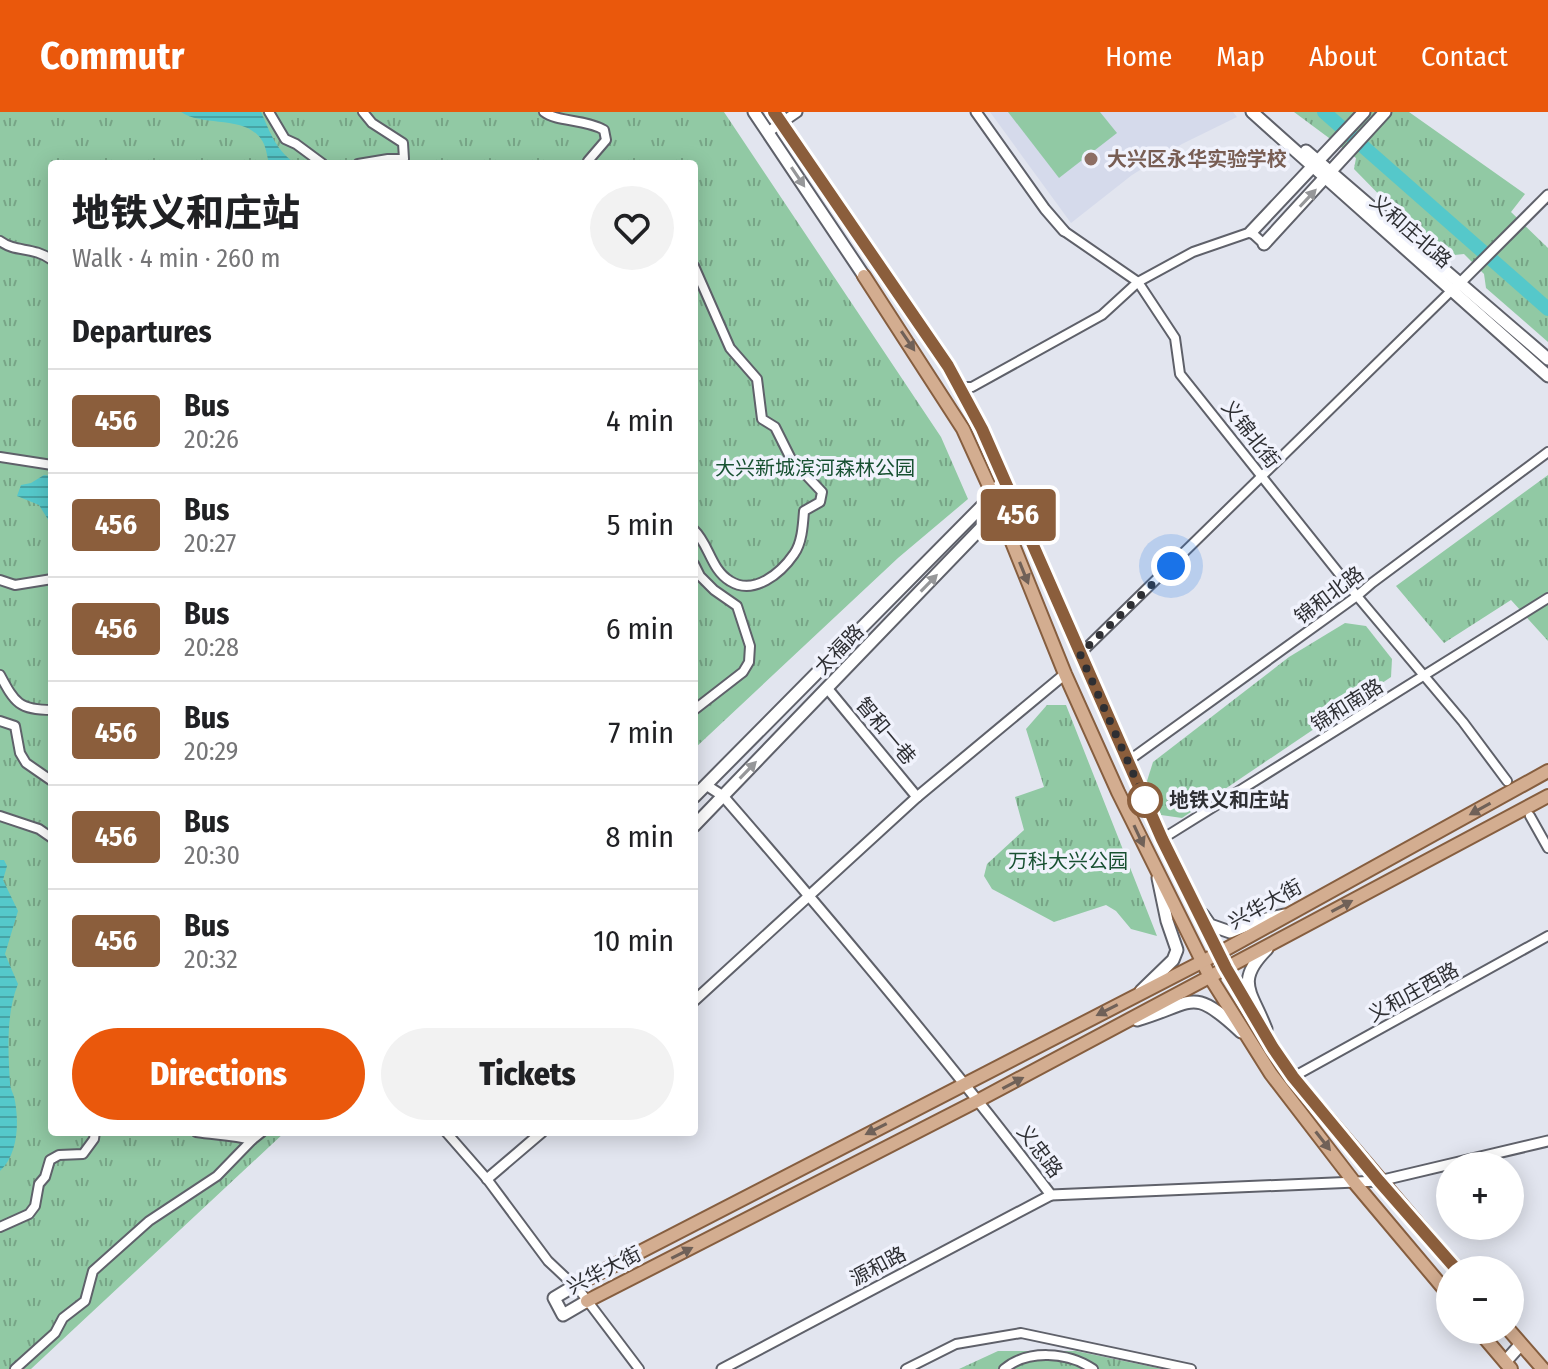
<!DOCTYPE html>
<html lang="en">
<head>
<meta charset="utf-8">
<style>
	body { margin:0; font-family:"Fira Sans Condensed","Noto Sans SC",sans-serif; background:#f2f2f2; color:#202124; height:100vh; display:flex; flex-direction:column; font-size:30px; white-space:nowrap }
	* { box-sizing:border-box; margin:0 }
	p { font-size:26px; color:#757577 }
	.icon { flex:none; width:44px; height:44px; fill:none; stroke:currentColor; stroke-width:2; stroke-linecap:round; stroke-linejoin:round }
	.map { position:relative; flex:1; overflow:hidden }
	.details { position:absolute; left:48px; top:48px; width:650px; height:976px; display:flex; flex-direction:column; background:#fff; border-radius:8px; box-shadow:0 4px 20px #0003 }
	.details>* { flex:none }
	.badge { padding:0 16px; border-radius:6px; font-size:28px; line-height:52px }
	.controls { position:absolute; left:1436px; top:1040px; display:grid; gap:16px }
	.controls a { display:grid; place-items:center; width:88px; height:88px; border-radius:50%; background:#fff; box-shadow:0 4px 20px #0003; font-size:40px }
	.you { position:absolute; width:40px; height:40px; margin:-20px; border:6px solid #fff; border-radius:50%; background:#1a73e8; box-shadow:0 0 0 12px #1a73e833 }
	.map>.badge { position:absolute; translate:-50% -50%; box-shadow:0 0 0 4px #fff }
	h2 { padding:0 24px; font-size:30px; line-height:72px }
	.round { display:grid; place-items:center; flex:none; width:84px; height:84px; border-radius:42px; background:#f2f2f2 }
	.overview { display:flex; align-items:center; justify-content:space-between; height:136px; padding:0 24px }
	h1 { font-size:38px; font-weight:800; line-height:60px }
	.button { display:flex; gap:16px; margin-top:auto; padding:16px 24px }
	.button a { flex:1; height:92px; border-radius:48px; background:#ea580c; color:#fff; font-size:32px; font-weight:800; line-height:92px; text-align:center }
	.button a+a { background:#f2f2f2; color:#202124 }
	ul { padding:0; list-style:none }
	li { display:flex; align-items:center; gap:24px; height:104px; padding:0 24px; border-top:2px solid #e0e0e0 }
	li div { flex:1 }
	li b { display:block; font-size:30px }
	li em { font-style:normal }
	li .badge { min-width:88px; font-weight:700; text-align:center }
	header { display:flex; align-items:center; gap:48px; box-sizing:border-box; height:112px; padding:0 40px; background:#ea580c; color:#fff }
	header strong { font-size:38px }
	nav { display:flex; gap:44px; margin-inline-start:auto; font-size:28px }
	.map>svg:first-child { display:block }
	.built { fill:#d5daeb }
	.grass { fill:#91c9a4 }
	.park { fill:url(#park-tufts) }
	.water { fill:url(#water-rules) }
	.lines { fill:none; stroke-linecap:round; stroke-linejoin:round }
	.river { stroke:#55c8ca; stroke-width:14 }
	.minor-casing { stroke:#5f616a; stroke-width:12 }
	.tertiary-casing { stroke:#5f616a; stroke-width:13 }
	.secondary-casing { stroke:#5f616a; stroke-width:15 }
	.primary-casing { stroke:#865e3f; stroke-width:16 }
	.minor { stroke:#fff; stroke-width:8 }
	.tertiary { stroke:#fff; stroke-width:9 }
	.secondary { stroke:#fff; stroke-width:11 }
	.primary { stroke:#d3ad90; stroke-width:12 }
	.oneway { fill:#969799 }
	.oneway2 { fill:#706158 }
	.line-casing { stroke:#fff; stroke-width:18 }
	.line { stroke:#8b5e3c; stroke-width:12 }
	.walk { stroke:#2e2f33; stroke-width:8; stroke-dasharray:0 14.4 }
	.education-dot { fill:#8d6e63; stroke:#f0f2fc; stroke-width:3 }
	.stop-dot { fill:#fff; stroke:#8b5e3c; stroke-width:4 }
	.labels { text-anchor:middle; stroke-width:7; stroke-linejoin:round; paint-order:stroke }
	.education-label { font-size:20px; font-weight:bold; fill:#785e54; stroke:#f0f2fc; text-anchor:start }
	.street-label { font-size:20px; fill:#2e2f33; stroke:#f0f2fc }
	.park-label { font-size:20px; fill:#185132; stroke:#f0f2fc }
	.stop-label { font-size:20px; font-weight:bold; fill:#2e2f33; stroke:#f0f2fc; text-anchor:start }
</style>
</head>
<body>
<header>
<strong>Commutr</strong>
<nav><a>Home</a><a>Map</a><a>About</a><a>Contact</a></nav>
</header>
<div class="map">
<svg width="1548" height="1257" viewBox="0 0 1548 1257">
	<defs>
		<pattern id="park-tufts" width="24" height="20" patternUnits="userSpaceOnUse" patternTransform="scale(2)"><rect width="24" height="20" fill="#91c9a4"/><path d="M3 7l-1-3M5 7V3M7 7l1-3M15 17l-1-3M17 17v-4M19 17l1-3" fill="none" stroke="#77a486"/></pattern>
		<pattern id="water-rules" width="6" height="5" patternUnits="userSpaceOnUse" patternTransform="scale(2)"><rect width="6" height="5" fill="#55c8ca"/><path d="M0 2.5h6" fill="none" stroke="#47a3a5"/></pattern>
	</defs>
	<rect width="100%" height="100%" fill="#e2e5ef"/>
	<!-- built -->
	<path class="built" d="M990,0H1233L1237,5L1182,32L1132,63L1071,111Z"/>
	<!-- grass -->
	<path class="grass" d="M1008,0H1100L1117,21L1059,66Z"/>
	<!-- park -->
	<g class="park">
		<path d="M0,0H724L941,325L968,387L898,446L694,637V52H52V1020H285L31,1257H0Z"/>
		<path d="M1294,0H1409L1525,82L1511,100L1548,136V230L1486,176L1484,162L1464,142L1445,144L1405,109L1354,57L1356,46Z"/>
		<path d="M1548,363V529L1511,488L1444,531L1396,474Z"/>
		<path d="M1345,511L1366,514L1392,547L1391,565L1182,706L1161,703L1147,669L1153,650L1289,545Z"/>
		<path d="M1047,593H1066L1157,824L1131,817L1116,799L1106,793L1054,810L992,777L984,764L987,752L1024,718L1015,685L1044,675L1026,617Z"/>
		<path d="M998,1239H1076L1162,1257H959Z"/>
	</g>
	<!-- water -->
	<g class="water">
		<path d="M181,0H261C270,20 277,41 297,52H269C267,44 266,33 261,27C244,3 203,15 181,0Z"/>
		<path d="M44,363L52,364V414L39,393L17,384L21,373L31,371Z"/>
		<path d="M0,748H4L7,754L3,768L18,799L5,842L18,872C6,901 8,939 10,971C10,977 14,982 15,989C19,1012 18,1042 0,1059Z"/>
	</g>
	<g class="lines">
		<!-- river -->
		<path class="river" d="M1324,0L1548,197"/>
		<!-- minor casing -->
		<g class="minor-casing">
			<g id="minor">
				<path d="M269,0L285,27L296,32L323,52"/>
				<path d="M544,0C556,10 586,7 604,18L606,28L588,49L590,52"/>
				<path d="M358,52L388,47H404L403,31L372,11L363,0"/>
				<path d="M1064,119L1138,170L1175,226L1180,262L1357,484L1463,610L1507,669"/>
				<path d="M0,129C16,141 33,134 52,148"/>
				<path d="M694,154L730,236L757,267L762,307L775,315L791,347L822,380L820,390L804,399C803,413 802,431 794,442C781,461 754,484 730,469C711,458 709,432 694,418"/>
				<path d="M960,275H972L1102,203L1138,170L1193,140L1251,120L1264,132"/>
				<path d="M0,345L52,353"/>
				<path d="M694,452L700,464L714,478L737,494L750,534L749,550L743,560L694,598"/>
				<path d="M0,468L15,473L52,467"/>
				<path d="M1080,542L1452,178"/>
				<path d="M0,563C15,591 19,598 52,598"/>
				<path d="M0,609L15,614L20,641L26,651L52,669"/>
				<path d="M1128,649L1357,484L1372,471L1548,340"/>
				<path d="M0,704L39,717L52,726"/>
				<path d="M1530,704L1548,736"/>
				<path d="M1162,727L1548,486"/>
				<path d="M1293,965L1548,824"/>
				<path d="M196,1020C216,1023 233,1023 252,1028L262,1020"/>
				<path d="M446,1020L487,1067L548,1149L580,1179L639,1257"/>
				<path d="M0,1115L29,1102L35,1094L39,1072L45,1065L50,1048L59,1043L83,1042L94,1027L95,1020"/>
				<path d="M15,1257L55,1221L63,1206L85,1189L93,1159L149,1109L217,1064L252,1028"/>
				<path d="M906,1257L956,1232L1021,1221L1191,1257"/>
				<path d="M1004,1257C1028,1237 1068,1240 1093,1257"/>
			</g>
		</g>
		<!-- tertiary casing -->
		<g class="tertiary-casing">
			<g id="tertiary">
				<path d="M976,0L1045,97L1064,119"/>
				<path d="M768,20L797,0"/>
				<path d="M1457,174L1548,83"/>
				<path d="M827,576L917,685"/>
				<path d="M706,673L723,684C836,814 947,946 1051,1083L1379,1069L1548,1029"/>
				<path d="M694,889L917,685L1065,562"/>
				<path d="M487,1067L542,1020"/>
				<path d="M722,1257L1051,1083"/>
			</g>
		</g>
		<!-- secondary casing -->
		<g class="secondary-casing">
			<g id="secondary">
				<path d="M754,0L864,164"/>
				<path d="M1252,0L1548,264"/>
				<path d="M1306,39L1548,247"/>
				<path d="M1251,120L1364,0"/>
				<path d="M1264,132L1385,0"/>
				<path d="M694,685L993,383L1004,366"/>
				<path d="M694,714L1010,386"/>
				<path d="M1203,803L1210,813L1230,820L1257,809L1284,803"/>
				<path d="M1141,879L1173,848L1177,838L1167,809L1158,766"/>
				<path d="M1137,908C1195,891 1191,873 1241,920"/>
				<path d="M1266,917C1252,880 1234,870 1267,837"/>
				<path d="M574,1174L554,1186L563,1203L587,1189"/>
				<path d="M1505,1250L1521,1232"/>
			</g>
		</g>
		<!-- primary casing -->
		<g class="primary-casing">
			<g id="primary">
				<path d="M774,0L948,254L982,317L1162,727L1226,856L1273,936L1293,965L1457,1158"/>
				<path d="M864,164L963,317L993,383L1065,562L1118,680L1210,865L1271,962L1354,1070L1450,1184"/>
				<path d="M574,1174L1219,841L1548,659"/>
				<path d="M587,1189L979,988L1548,684"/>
				<path d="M1478,1218L1511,1257"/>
				<path d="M1509,1218L1543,1257"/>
			</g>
		</g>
		<!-- minor -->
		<use href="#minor" class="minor"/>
		<!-- tertiary -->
		<use href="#tertiary" class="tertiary"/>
		<!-- secondary -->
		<use href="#secondary" class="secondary"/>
		<!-- primary -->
		<use href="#primary" class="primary"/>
	</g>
	<!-- one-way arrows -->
	<defs><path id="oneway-solid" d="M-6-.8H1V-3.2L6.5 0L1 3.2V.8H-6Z" transform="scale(2)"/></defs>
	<g class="oneway">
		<use href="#oneway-solid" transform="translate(798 65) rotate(56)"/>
		<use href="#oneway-solid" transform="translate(1308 86) rotate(-47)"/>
		<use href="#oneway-solid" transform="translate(929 471) rotate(-46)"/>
		<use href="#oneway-solid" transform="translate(748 658) rotate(-46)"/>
	</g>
	<g class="oneway2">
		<use href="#oneway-solid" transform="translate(908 229) rotate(56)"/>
		<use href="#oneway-solid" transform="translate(1024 461) rotate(68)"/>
		<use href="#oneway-solid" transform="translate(1480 697) rotate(151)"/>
		<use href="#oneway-solid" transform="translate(1139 724) rotate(65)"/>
		<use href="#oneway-solid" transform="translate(1342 794) rotate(-28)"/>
		<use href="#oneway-solid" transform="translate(1107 898) rotate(153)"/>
		<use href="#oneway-solid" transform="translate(1013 971) rotate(-28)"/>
		<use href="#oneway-solid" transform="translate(876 1017) rotate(153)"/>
		<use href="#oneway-solid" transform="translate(1323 1029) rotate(52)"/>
		<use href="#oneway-solid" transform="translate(682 1141) rotate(-27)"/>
	</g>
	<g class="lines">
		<!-- line casing -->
		<g class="line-casing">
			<path id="line" d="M774,0L948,254L982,317L1162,727L1226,856L1273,936L1293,965L1379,1069L1457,1158"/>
		</g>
		<!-- line -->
		<use href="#line" class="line"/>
		<!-- walk -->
		<path class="walk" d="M1145,688L1080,542L1171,454"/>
	</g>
	<!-- markers -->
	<circle class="education-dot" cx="1091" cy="47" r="8"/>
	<circle class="stop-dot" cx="1145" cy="688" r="16"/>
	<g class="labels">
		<!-- education labels -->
		<g class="education-label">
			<text x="1107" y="54">大兴区永华实验学校</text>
		</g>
		<!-- street labels -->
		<g class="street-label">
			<text transform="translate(1411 119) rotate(41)" y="7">义和庄北路</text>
			<text transform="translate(1251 322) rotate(52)" y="7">义锦北街</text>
			<text transform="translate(1329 483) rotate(-37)" y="7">锦和北路</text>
			<text transform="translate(839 537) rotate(-46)" y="7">太福路</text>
			<text transform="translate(1347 593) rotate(-32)" y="7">锦和南路</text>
			<text transform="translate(886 619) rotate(50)" y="7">智和一巷</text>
			<text transform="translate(1265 792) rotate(-29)" y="7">兴华大街</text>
			<text transform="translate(1413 880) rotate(-29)" y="7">义和庄西路</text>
			<text transform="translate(1040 1039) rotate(53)" y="7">义忠路</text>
			<text transform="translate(878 1154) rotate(-28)" y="7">源和路</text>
			<text transform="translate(604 1158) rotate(-27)" y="7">兴华大街</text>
		</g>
		<!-- park labels -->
		<g class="park-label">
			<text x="815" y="363">大兴新城滨河森林公园</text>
			<text x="1068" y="756">万科大兴公园</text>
		</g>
		<!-- stop labels -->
		<g class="stop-label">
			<text x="1169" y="695">地铁义和庄站</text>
		</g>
	</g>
</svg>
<div class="controls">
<a>+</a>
<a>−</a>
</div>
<div class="you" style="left:1171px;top:454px"></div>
<b class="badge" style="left:1018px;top:403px;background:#8b5e3c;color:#fff">456</b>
<section class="details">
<div class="overview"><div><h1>地铁义和庄站</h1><p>Walk · 4 min · 260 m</p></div><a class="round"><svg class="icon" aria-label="heart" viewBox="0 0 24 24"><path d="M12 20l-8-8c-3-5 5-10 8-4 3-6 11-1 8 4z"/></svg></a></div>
<h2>Departures</h2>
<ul>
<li><span class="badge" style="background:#8b5e3c;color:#fff">456</span><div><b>Bus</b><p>20:26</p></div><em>4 min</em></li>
<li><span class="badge" style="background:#8b5e3c;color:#fff">456</span><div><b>Bus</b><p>20:27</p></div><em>5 min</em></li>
<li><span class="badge" style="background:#8b5e3c;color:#fff">456</span><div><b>Bus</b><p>20:28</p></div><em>6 min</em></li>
<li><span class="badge" style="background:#8b5e3c;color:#fff">456</span><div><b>Bus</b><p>20:29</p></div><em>7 min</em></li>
<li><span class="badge" style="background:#8b5e3c;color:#fff">456</span><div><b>Bus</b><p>20:30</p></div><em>8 min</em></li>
<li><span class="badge" style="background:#8b5e3c;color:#fff">456</span><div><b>Bus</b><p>20:32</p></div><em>10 min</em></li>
</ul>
<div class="button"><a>Directions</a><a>Tickets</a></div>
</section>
</div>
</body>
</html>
